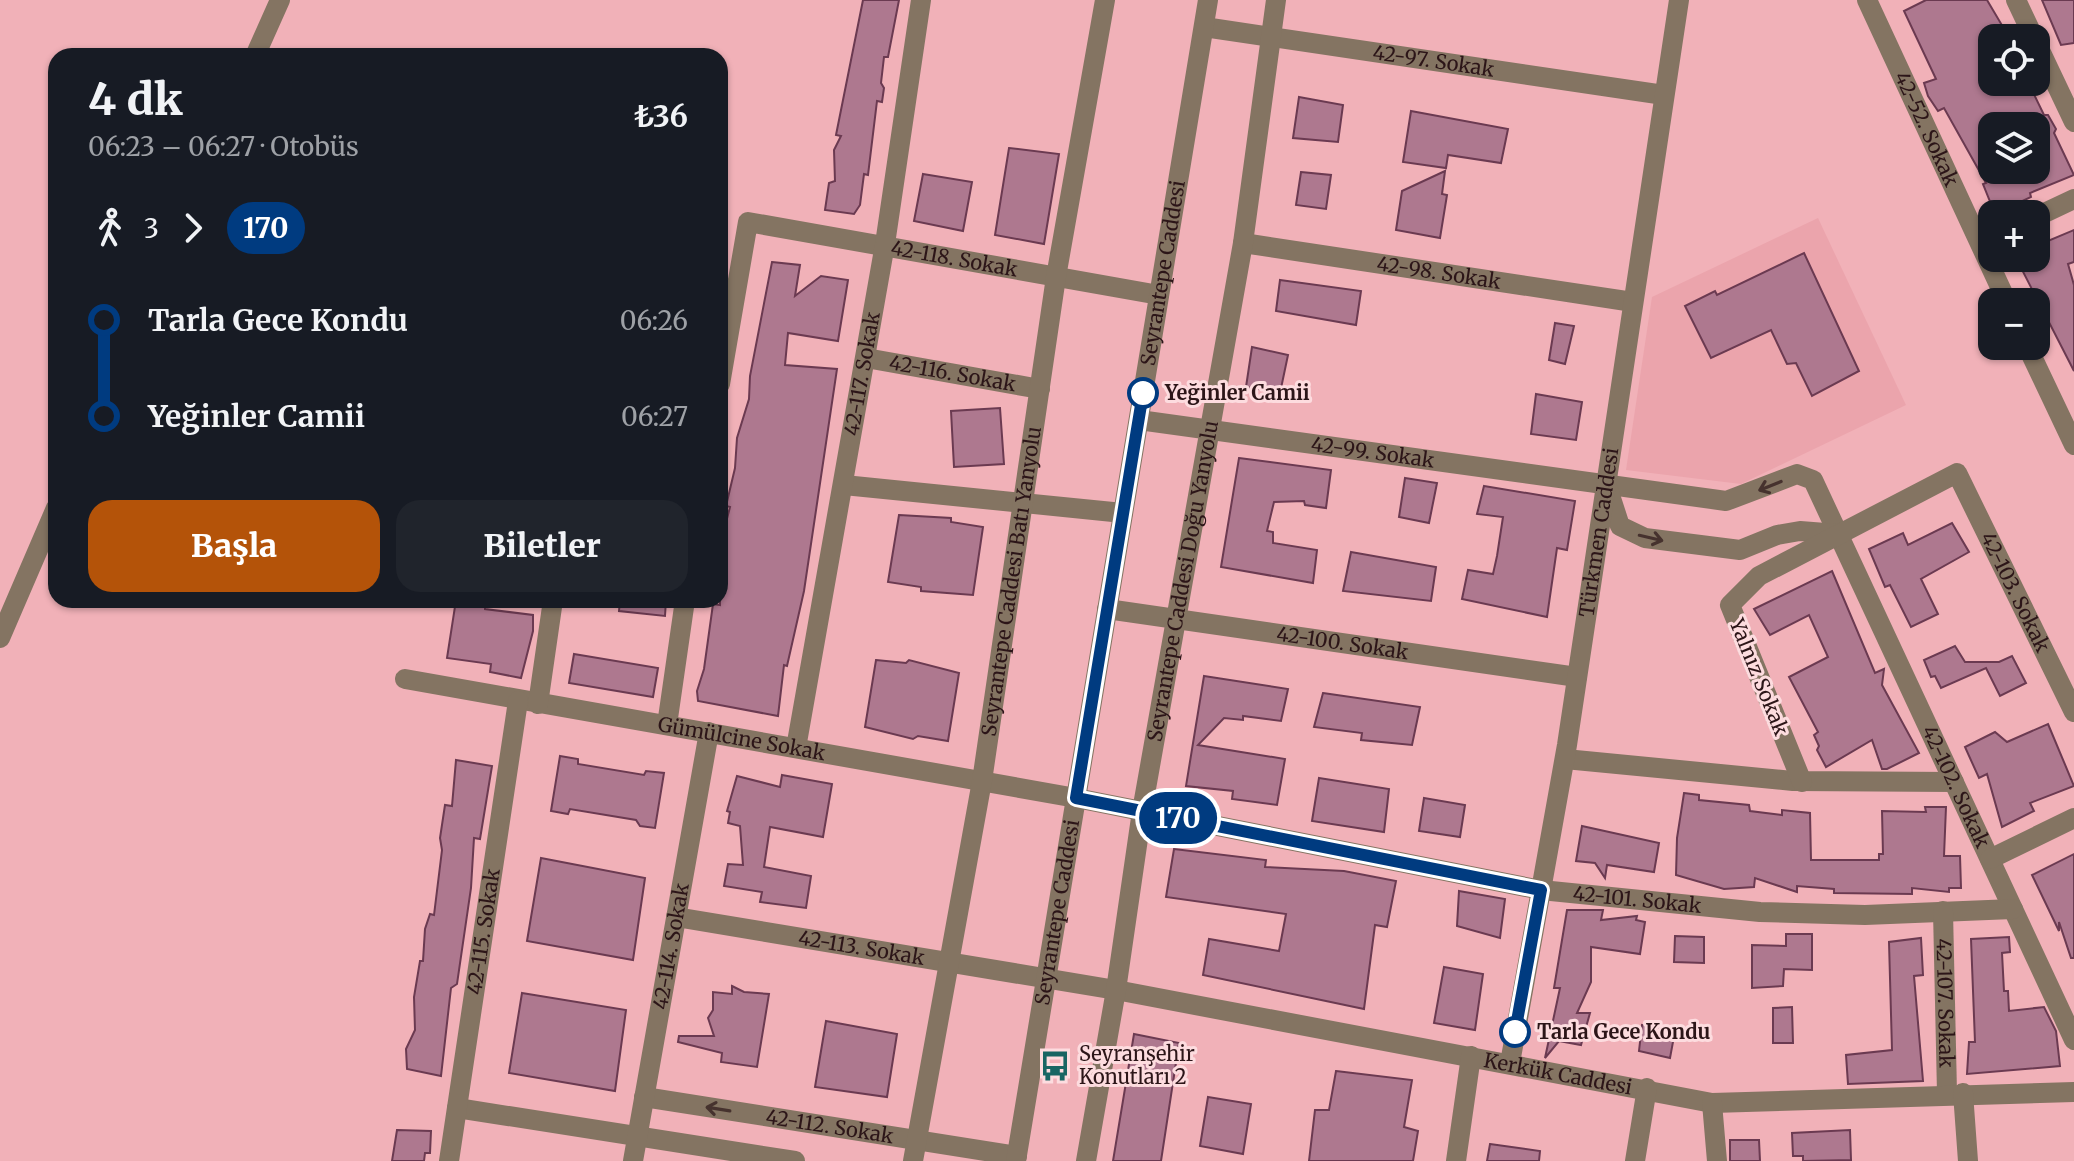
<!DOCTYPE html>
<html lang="tr">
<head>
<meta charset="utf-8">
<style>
	body { margin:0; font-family:Merriweather,serif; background:#20242c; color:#f1f3f6; height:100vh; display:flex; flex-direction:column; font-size:30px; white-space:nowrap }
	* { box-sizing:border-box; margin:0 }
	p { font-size:26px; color:#9ea1a6 }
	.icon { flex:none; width:44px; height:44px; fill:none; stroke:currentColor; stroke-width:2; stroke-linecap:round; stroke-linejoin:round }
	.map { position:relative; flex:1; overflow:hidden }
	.details { position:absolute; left:48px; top:48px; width:680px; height:560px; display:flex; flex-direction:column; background:#171b24; border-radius:24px; box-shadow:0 2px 6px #0004 }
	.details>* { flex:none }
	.badge { padding:0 16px; border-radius:26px; font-size:28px; line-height:52px }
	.buttons { position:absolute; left:1978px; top:24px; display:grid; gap:16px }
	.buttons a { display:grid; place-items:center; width:72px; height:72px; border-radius:16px; background:#171b24; box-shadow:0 2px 6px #0004; font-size:40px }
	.map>.badge { position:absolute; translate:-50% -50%; box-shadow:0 0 0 4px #fff }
	.legs { display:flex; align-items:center; gap:12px; height:88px; padding:0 40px; font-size:26px }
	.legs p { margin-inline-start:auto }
	.summary { display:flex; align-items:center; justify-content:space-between; height:136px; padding:0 40px }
	h1 { font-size:44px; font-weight:800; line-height:60px }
	.primary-button { display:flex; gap:16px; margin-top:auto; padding:16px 40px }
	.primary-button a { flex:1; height:92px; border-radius:24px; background:#b45309; color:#fff; font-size:32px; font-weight:800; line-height:92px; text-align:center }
	.primary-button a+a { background:#20242c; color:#f1f3f6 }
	ul { padding:0 40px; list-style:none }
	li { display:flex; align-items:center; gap:28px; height:96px; font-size:30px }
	li i { display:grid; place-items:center; width:12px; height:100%; margin:0 10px; background:currentColor }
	li i::after { content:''; width:20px; height:20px; margin:-10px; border:6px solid; border-radius:50%; background:#171b24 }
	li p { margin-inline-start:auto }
	li:first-child i { background:linear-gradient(#0000 50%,currentColor 0) }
	li:last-child i { background:linear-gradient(currentColor 50%,#0000 0) }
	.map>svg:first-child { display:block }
	.built { fill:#eba4ac }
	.building { fill:#ae788f; stroke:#6b3a51; stroke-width:2; fill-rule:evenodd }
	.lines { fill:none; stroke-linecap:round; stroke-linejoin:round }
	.minor { stroke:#847462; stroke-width:20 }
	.oneway { stroke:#46322e }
	.line-1-casing { stroke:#fff; stroke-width:18 }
	.line-1 { stroke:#003b80; stroke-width:12 }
	.stop-1-dot { fill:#fff; stroke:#003b80; stroke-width:4 }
	.labels { text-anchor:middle; stroke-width:6; stroke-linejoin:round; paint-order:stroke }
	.street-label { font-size:20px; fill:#2c1518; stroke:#fddcdf }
	.stop-label { font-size:20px; font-weight:bold; fill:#2c1518; stroke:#fddcdf; text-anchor:start }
	.poi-label { font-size:20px; fill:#2c1518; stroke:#fddcdf; text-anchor:start }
</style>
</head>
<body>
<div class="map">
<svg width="2074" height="1161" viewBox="0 0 2074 1161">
	<rect width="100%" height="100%" fill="#f1b1b8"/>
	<!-- built -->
	<path class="built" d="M1818,218L1906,405L1741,484L1626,470L1652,297Z"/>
	<!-- building -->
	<g class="building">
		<path d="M863,0H899L888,57H884L881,83L884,88L882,102L877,101L868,175L864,174L860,205L854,214L825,210L829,183L835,181L834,150L841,136L836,135Z"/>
		<path d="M1926,0H1987L2003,27L1992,33V82H2028L2044,115H2048L2056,129L2054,133L2074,175L2030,193L2031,197L1995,214L1983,184L1986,183L1944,108L1938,111L1928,96L1924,83L1936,79L1904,11ZM1992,126H2036V170H1992Z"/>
		<path d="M2042,0H2074V43L2061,45Z"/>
		<path d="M1299,97L1343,105L1338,142L1293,138Z"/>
		<path d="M1411,111L1508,129L1501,163L1448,155L1446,168L1403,162Z"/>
		<path d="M1009,148L1059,154L1044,244L995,235Z"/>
		<path d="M1445,171L1442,194L1447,195L1440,238L1396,230L1402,191Z"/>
		<path d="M1301,172L1331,175L1326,209L1296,205Z"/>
		<path d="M923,174L972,182L963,231L914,221Z"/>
		<path d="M2074,230V262L2068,264L2074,285V371L2016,258H2036V246Z"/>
		<path d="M1804,253L1859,371L1812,396L1796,363L1787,364L1771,330L1711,358L1685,306L1715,291L1717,295Z"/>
		<path d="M772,262L800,265L795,296L821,276L848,280L838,341L788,333L785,365L837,369L804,591L787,666L784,665L778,716L698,701L697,691L704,669L713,604L720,605V563L725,543L721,542L730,507L726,506L735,468L737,438L749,399L750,376Z"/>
		<path d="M1280,280L1361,291L1356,325L1276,311Z"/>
		<path d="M1555,323L1574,326L1565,364L1549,360Z"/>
		<path d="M1252,347L1288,355L1280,393L1246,387Z"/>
		<path d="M1536,394L1582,402L1576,440L1531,434Z"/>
		<path d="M1000,408L1004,464L954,467L951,411Z"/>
		<path d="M1239,458L1331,470L1326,508L1305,505L1304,501L1274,502L1267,531L1273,532V543L1317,550L1313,583L1221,567Z"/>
		<path d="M1405,478L1437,483L1429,523L1399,517Z"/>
		<path d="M1484,486L1575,501L1567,550L1557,548L1547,617L1462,599L1468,570L1493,574L1497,556L1503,517L1477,514Z"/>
		<path d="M899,515L951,518V522L983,527L973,595L921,591V587L888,582Z"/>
		<path d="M1952,523L1969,552L1921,579L1938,614L1911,627L1890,585L1885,587L1869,549L1903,533L1908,545Z"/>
		<path d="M1351,552L1436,567L1431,601L1343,591Z"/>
		<path d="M1832,571L1875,673L1884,669L1882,685L1919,753L1887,769H1882L1872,740L1826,767L1817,750L1819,746L1814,735L1818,732L1789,677L1828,657L1809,615L1770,635L1754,609Z"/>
		<path d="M456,600L485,602V609L533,615V631L521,678L490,672L491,664L447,658Z"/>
		<path d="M620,600H666L665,616L619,611Z"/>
		<path d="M1955,646L1965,662H1999L2012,656L2026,683L2000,696L1986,668L1941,688L1935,676L1931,677L1924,660Z"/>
		<path d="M574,654L658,668L653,697L569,683Z"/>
		<path d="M876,660L906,663L909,660L959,673L948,741L918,736L913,739L865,727Z"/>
		<path d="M1204,676L1288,689L1281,721L1243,716V720L1224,718L1198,745L1285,759L1277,805L1232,799L1233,791L1186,786Z"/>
		<path d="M1323,693L1420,707L1412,745L1361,740L1362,733L1314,727Z"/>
		<path d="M2048,724L2074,786L2030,803L2034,811L2002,827L1987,774L1979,778L1965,747L1995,732L2007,742Z"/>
		<path d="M560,756L578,759V764L644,775L646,771L664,773L655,828L640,826L636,820L570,809L568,814L551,811Z"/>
		<path d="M456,760L492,766L480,839L474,838L471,888L457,984L451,988L441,1076L407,1069L406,1049L415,1030L414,997L420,961H423L425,929L430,914L434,915L442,850L440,838L445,805L452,806Z"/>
		<path d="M782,775L832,784L823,837L770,827L764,867L811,876L806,908L760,902L762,892L724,886L728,864L743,865L740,826L728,823L730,812L727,811L737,776L780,787Z"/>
		<path d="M1319,778L1389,789L1384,832L1312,821Z"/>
		<path d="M1684,793L1699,795V800L1749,805L1750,811L1782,815V810L1810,813L1811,860H1879V854H1883L1882,811L1926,812L1925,807H1946L1944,856H1960L1961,888H1949V892L1912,888V894L1834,893V889L1797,886V892L1755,878L1754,887L1724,889L1676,875L1677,838Z"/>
		<path d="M1424,798L1465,805L1460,837L1419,831Z"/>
		<path d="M1582,826L1659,843L1654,872L1607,865L1605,878L1595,863L1576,861Z"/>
		<path d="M1174,849L1266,860L1265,867L1344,871L1396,881L1387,927L1375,925L1364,1009L1203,975L1209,939L1279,951L1286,914L1166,897Z"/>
		<path d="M2074,854V958H2071L2059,922V931L2032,875Z"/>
		<path d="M541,858L645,878L633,960L527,941Z"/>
		<path d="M1459,891L1505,899L1500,938L1457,926Z"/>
		<path d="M1567,910H1603L1601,920L1637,916L1636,920L1645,922L1640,954L1591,947V982L1577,1013H1590L1581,1045L1559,1041L1545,1058L1560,988H1554Z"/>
		<path d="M1786,934H1812V970L1784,969L1783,986L1752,988V945L1786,946Z"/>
		<path d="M1675,936L1704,937V963L1674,962Z"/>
		<path d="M2009,937L2010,952L2002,953L2004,991H2008L2009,1011L2044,1007L2056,1031L2060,1066L1967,1074L1969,1042H1975L1971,939Z"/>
		<path d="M1921,938L1923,975L1914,976L1923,1081L1848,1084L1846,1055L1892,1050L1889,942Z"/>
		<path d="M1444,967L1483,974L1475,1030L1434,1023Z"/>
		<path d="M732,986L744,992L769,994L757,1067L721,1062L722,1053L678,1042L679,1036H714L708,1018L713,1010V992L732,994Z"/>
		<path d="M522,993L626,1010L615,1091L509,1073Z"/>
		<path d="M1792,1007L1793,1043H1773V1008Z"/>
		<path d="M826,1021L897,1034L887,1097L815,1087Z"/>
		<path d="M1642,1025L1675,1031L1670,1058L1639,1051Z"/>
		<path d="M1134,1034L1179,1043L1161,1161H1113Z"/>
		<path d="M1336,1071L1412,1080L1404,1127L1418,1131L1413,1161H1309L1315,1110H1329Z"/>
		<path d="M1208,1097L1251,1104L1243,1154L1200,1146Z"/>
		<path d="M397,1130L431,1131L430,1153H425L424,1161H392Z"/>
		<path d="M1850,1130L1851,1160L1803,1161V1156H1793L1792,1133Z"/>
		<path d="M1730,1140H1759L1760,1161H1730Z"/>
		<path d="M1490,1144L1540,1151L1539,1161H1487Z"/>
	</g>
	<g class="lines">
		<!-- minor -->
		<g class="minor">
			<path id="s1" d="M1867,0L2007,302"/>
			<path d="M2016,0L2034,38"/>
			<path id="s2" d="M1204,27L1664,95"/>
			<path d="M2036,42L2074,122"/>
			<path d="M255,56L280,0"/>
			<path d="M2036,217L2074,199"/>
			<path id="s3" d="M1243,243L1633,302"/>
			<path d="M2027,346L2074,445"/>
			<path id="s4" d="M866,358L1040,389"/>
			<path id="s5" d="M720,384L748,222L1159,295"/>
			<path id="s6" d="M1139,420L1726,501L1797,474L1813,480L2074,1040"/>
			<path d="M844,485L1123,513"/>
			<path d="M1608,489L1620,526L1645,538L1740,550L1777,535L1800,531L1838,534"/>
			<path id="s7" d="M1107,609L1577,677"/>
			<path d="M0,638L56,508"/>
			<path id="s8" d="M405,679L1076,798L1541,890L1760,912L1865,915L2013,909"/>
			<path d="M538,704L553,600"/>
			<path d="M667,725L685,600"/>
			<path id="s9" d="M796,748L885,244L921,0"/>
			<path d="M1565,759L1793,781L1954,782"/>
			<path id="s10" d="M1802,782L1730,605L1759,576L1957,473L2074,712"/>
			<path d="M1990,859L2074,818"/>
			<path id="s11" d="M1943,911L1947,1093"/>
			<path id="s12" d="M676,917L1116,990L1712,1103L2074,1092"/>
			<path id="s13" d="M1510,1063L1567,745L1679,0"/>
			<path d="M1963,1093L1968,1161"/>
			<path id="s14" d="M644,1097L1017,1156"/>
			<path d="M1712,1103L1717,1161"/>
			<path d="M457,1108L795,1161"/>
			<path id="s15" d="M449,1161L518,701"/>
			<path id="s16" d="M633,1161L709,732"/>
			<path id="s17" d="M913,1161L982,781L1056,277L1105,0"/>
			<path id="s18" d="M1016,1161L1208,0"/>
			<path id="s19" d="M1086,1161L1116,990L1142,811L1243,243L1276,0"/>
			<path d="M1456,1161L1471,1056"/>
			<path d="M1635,1161L1647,1088"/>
		</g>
	</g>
	<!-- one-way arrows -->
	<defs><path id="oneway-shaft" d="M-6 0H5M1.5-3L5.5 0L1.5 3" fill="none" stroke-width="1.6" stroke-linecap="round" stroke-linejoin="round" transform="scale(2)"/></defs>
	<g class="oneway">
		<use href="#oneway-shaft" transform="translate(1770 486) rotate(158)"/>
		<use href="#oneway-shaft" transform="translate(1651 538) rotate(13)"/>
		<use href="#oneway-shaft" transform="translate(718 1109) rotate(-171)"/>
	</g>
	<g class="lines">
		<!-- line-1 casing -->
		<g class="line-1-casing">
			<path id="line-1" d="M1143,393L1076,798L1541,890L1515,1032"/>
		</g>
		<!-- line-1 -->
		<use href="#line-1" class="line-1"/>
	</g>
	<!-- icons -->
	<defs>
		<g id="bus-bare" transform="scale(2.4)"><path d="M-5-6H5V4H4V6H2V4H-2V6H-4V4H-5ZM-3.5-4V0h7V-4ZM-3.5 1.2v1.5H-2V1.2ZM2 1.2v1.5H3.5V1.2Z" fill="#186563" stroke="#fddcdf" stroke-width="2.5" paint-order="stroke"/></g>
	</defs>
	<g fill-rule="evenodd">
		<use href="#bus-bare" x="1055" y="1066"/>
	</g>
	<!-- markers -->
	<g class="stop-1-dot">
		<circle cx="1143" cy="393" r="14"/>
		<circle cx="1515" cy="1032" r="14"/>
	</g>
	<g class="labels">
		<!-- street labels -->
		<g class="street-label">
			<text dy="7" stroke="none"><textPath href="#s2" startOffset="232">42-97. Sokak</textPath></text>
			<text dy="7" stroke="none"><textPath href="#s1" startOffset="142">42-52. Sokak</textPath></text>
			<text dy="7" stroke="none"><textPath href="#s5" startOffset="374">42-118. Sokak</textPath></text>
			<text dy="7" stroke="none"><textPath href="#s18" startOffset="900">Seyrantepe Caddesi</textPath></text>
			<text dy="7" stroke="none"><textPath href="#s3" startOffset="198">42-98. Sokak</textPath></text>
			<text dy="7" stroke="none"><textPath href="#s4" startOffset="88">42-116. Sokak</textPath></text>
			<text dy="7" stroke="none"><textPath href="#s9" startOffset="380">42-117. Sokak</textPath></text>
			<text dy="7" stroke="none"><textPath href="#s6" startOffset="236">42-99. Sokak</textPath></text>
			<text dy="7" stroke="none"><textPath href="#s13" startOffset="538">Türkmen Caddesi</textPath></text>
			<text dy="7" stroke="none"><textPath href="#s17" startOffset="588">Seyrantepe Caddesi Batı Yanyolu</textPath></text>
			<text dy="7" stroke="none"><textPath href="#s19" startOffset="588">Seyrantepe Caddesi Doğu Yanyolu</textPath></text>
			<text dy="7" stroke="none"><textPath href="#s10" startOffset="588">42-103. Sokak</textPath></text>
			<text dy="7" stroke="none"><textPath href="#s7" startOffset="238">42-100. Sokak</textPath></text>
			<text transform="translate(1759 677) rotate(68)" y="7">Yalnız Sokak</text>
			<text dy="7" stroke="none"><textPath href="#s8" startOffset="342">Gümülcine Sokak</textPath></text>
			<text dy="7" stroke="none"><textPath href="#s6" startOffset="1024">42-102. Sokak</textPath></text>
			<text dy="7" stroke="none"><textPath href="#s8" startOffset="1252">42-101. Sokak</textPath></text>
			<text dy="7" stroke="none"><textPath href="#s18" startOffset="252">Seyrantepe Caddesi</textPath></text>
			<text dy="7" stroke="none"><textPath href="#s15" startOffset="232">42-115. Sokak</textPath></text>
			<text dy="7" stroke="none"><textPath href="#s16" startOffset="218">42-114. Sokak</textPath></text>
			<text dy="7" stroke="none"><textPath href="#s12" startOffset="188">42-113. Sokak</textPath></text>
			<text dy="7" stroke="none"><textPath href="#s11" startOffset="92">42-107. Sokak</textPath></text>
			<text dy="7" stroke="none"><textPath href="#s12" startOffset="896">Kerkük Caddesi</textPath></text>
			<text dy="7" stroke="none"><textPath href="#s14" startOffset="188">42-112. Sokak</textPath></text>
		</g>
		<!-- stop labels -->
		<g class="stop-label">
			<text x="1165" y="400">Yeğinler Camii</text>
			<text x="1537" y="1039">Tarla Gece Kondu</text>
		</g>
		<!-- poi labels -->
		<g class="poi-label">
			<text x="1079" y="1061">Seyranşehir<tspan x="1079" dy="23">Konutları 2</tspan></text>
		</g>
	</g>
</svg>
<div class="buttons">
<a><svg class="icon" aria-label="locate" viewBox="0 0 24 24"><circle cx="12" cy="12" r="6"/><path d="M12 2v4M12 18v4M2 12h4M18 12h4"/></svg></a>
<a><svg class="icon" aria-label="layers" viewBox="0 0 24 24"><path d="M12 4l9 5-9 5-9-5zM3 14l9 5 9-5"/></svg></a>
<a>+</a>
<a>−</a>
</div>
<b class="badge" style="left:1178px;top:818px;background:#003b80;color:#fff">170</b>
<section class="details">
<div class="summary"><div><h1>4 dk</h1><p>06:23 – 06:27 · Otobüs</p></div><b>₺36</b></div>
<div class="legs"><svg class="icon" aria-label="walk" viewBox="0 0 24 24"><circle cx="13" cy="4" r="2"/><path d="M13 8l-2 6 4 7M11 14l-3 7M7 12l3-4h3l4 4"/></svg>3<svg class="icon" aria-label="forward" viewBox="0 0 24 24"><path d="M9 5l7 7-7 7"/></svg><b class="badge" style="background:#003b80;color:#fff">170</b></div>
<ul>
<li><i style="color:#003b80"></i><b>Tarla Gece Kondu</b><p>06:26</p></li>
<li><i style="color:#003b80"></i><b>Yeğinler Camii</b><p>06:27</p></li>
</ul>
<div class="primary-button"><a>Başla</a><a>Biletler</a></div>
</section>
</div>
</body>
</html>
